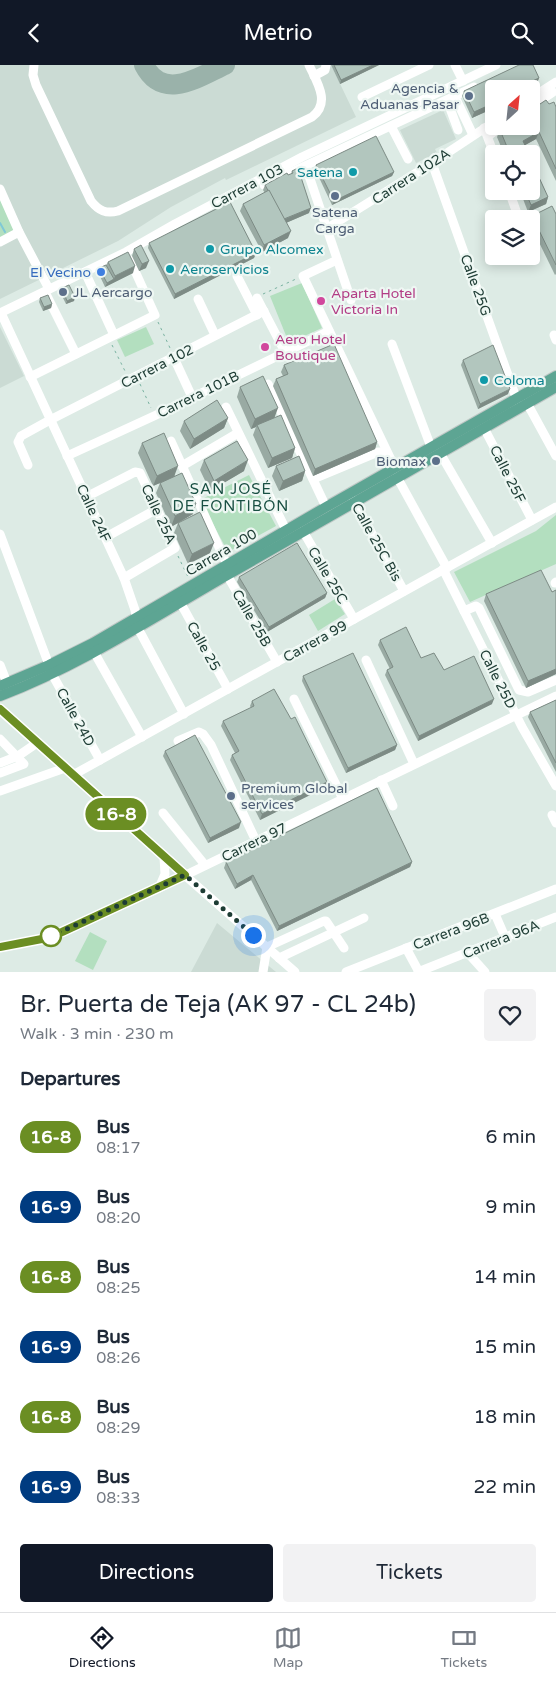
<!DOCTYPE html>
<html lang="en">
<head>
<meta charset="utf-8">
<style>
	body { margin:0; font-family:"Varela Round",sans-serif; background:#f2f2f3; color:#1f2937; height:100vh; display:flex; flex-direction:column; font-size:19px; white-space:nowrap }
	* { box-sizing:border-box; margin:0 }
	p { font-size:16px; color:#747a83 }
	.icon { flex:none; width:28px; height:28px; fill:none; stroke:currentColor; stroke-width:2; stroke-linecap:round; stroke-linejoin:round }
	.map { position:relative; height:907px; overflow:hidden }
	.details { display:flex; flex-direction:column; background:#fff; flex:1 }
	.details>* { flex:none }
	.badge { padding:0 10px; border-radius:16px; font-size:18px; line-height:32px }
	.needle { width:32px; rotate:27deg }
	.tools { position:absolute; left:485px; top:15px; display:grid; gap:10px }
	.tools a { display:grid; place-items:center; width:55px; height:55px; border-radius:5px; background:#fff; box-shadow:0 2px 12px #0003; font-size:25px }
	.you { position:absolute; width:25px; height:25px; margin:-12px; border:4px solid #fff; border-radius:50%; background:#1a73e8; box-shadow:0 0 0 8px #1a73e833 }
	.map>.badge { position:absolute; translate:-50% -50%; box-shadow:0 0 0 2px #fff }
	h2 { padding:0 20px; font-size:19px; line-height:45px }
	.round { display:grid; place-items:center; flex:none; width:52px; height:52px; border-radius:5px; background:#f2f2f3 }
	.overview { display:flex; align-items:center; justify-content:space-between; height:85px; padding:0 20px }
	h1 { font-size:24px; font-weight:600; line-height:38px }
	.primary-button { display:flex; gap:10px; margin-top:auto; padding:10px 20px }
	.primary-button a { flex:1; height:58px; border-radius:5px; background:#111827; color:#fff; font-size:20px; font-weight:600; line-height:58px; text-align:center }
	.primary-button a+a { background:#f2f2f3; color:#1f2937 }
	ul { padding:0; list-style:none }
	li { display:flex; align-items:center; gap:15px; height:70px; padding:0 20px }
	li div { flex:1 }
	li b { display:block; font-size:19px }
	li em { font-style:normal }
	li .badge { min-width:55px; font-weight:700; text-align:center }
	header { display:flex; justify-content:space-between; align-items:center; height:65px; padding:0 20px; background:#111827; color:#fff; font-size:22px; font-weight:600 }
	.tabs { display:flex; justify-content:space-around; align-items:center; height:70px; border-top:1px solid #e0e1e3; background:#fff; font-size:14px; color:#747a83 }
	.tabs a { display:grid; justify-items:center; gap:2px }
	.tabs .selected { color:#111827 }
	.map>svg:first-child { display:block }
	.built { fill:#cbdbd4 }
	.green { fill:#b3dfbf }
	.lines { fill:none; stroke-linecap:round; stroke-linejoin:round }
	.stream { stroke:#7fc8d6; stroke-width:2 }
	.taxiway { stroke:#9ab2aa; stroke-width:20 }
	.major-casing { stroke:#c0c8c6; stroke-width:12 }
	.path { stroke:#7ab2a1; stroke-width:1; stroke-dasharray:2.5 4; stroke-linecap:butt }
	.minor { stroke:#fff; stroke-width:9 }
	.major { stroke:#5da593; stroke-width:10 }
	.wall { fill:#99aaa3 }
	.shaded-wall { fill:#7d8b85 }
	.building { fill:#b2c6be; stroke:#7d8b85 }
	.line-casing { stroke:#fff; stroke-width:11 }
	.line { stroke:#6b8e23; stroke-width:8 }
	.walk { stroke:#1d3c34; stroke-width:5; stroke-dasharray:0 9 }
	.service-dot { fill:#5c6f8a; stroke:#eef7f3; stroke-width:2 }
	.culture-dot { fill:#0f9aa8; stroke:#eef7f3; stroke-width:2 }
	.shop-dot { fill:#3f7fe0; stroke:#eef7f3; stroke-width:2 }
	.hotel-dot { fill:#d1479c; stroke:#eef7f3; stroke-width:2 }
	.stop-dot { fill:#fff; stroke:#6b8e23; stroke-width:2.5 }
	.labels { text-anchor:middle; stroke-width:4.5; stroke-linejoin:round; paint-order:stroke }
	.service-label { font-size:14px; fill:#4e5e75; stroke:#eef7f3; text-anchor:end }
	.culture-label { font-size:14px; fill:#0d838f; stroke:#eef7f3; text-anchor:start }
	.street-label { font-size:14px; fill:#1d3c34; stroke:#eef7f3 }
	.shop-label { font-size:14px; fill:#366cbe; stroke:#eef7f3; text-anchor:end }
	.hotel-label { font-size:14px; fill:#b23c85; stroke:#eef7f3; text-anchor:start }
	.neighbourhood-label { font-size:15px; letter-spacing:1px; fill:#184f42; stroke:#eef7f3 }
</style>
</head>
<body>
<header><svg class="icon" aria-label="back" viewBox="0 0 24 24"><path d="M15 5l-7 7 7 7"/></svg>Metrio<svg class="icon" aria-label="search" viewBox="0 0 24 24"><circle cx="10" cy="10" r="6"/><path d="M15 15l6 6"/></svg></header>
<div class="map">
<svg width="556" height="907" viewBox="0 0 556 907">
	<rect width="100%" height="100%" fill="#ddebe5"/>
	<!-- built -->
	<g class="built">
		<path d="M0,0H331L356,52L226,115L225,113L171,142L118,176L0,234Z"/>
		<path d="M443,45L456,74L435,84L437,88L416,98L400,65Z"/>
		<path d="M0,262L24,311L0,323Z"/>
		<path d="M217,858L276,907H191Z"/>
	</g>
	<!-- green -->
	<g class="green">
		<path d="M0,129L18,165L0,174Z"/>
		<path d="M302,218L322,263L289,278L270,231Z"/>
		<path d="M146,262L154,279L125,292L117,275Z"/>
		<path d="M249,410L276,461L228,487L200,435Z"/>
		<path d="M556,450V499L470,537L454,507L536,466Z"/>
		<path d="M335,534L345,549L318,566L309,550Z"/>
		<path d="M90,867L107,876L93,905L75,896Z"/>
	</g>
	<g class="lines">
		<!-- stream -->
		<path class="stream" d="M0,158L5,167"/>
		<!-- taxiway -->
		<path class="taxiway" d="M144,0C163,37 199,12 225,0"/>
		<!-- major casing -->
		<g class="major-casing">
			<g id="major">
				<path d="M0,621L49,600L93,578L326,442L556,311"/>
				<path d="M0,631C79,601 151,554 224,512C334,448 445,385 556,322"/>
			</g>
		</g>
		<!-- path -->
		<g class="path">
			<path d="M263,229L296,214"/>
			<path d="M158,257L170,283"/>
			<path d="M112,280L126,308"/>
			<path d="M140,319L151,343"/>
			<path d="M178,491L188,512"/>
		</g>
		<!-- minor -->
		<g class="minor">
			<path d="M34,0L33,10L36,20L91,136C99,146 106,149 118,146L312,52C331,38 317,17 309,0"/>
			<path d="M455,0L463,16"/>
			<path d="M314,11L325,5L326,0"/>
			<path d="M362,32L429,0"/>
			<path d="M455,32L473,70"/>
			<path d="M531,33L556,17"/>
			<path d="M447,35L458,65"/>
			<path d="M531,42L553,27"/>
			<path d="M391,61L408,94"/>
			<path d="M484,63L494,89"/>
			<path d="M488,71L502,61"/>
			<path d="M432,98L518,338"/>
			<path d="M306,102L351,235"/>
			<path d="M264,120L474,22"/>
			<path d="M0,124L19,167L49,224"/>
			<path d="M509,126L519,154"/>
			<path d="M326,164L432,98L494,57"/>
			<path d="M0,177L19,167"/>
			<path d="M337,195L303,211L395,403"/>
			<path d="M85,207L114,270"/>
			<path d="M237,211L257,250"/>
			<path d="M47,231L76,289"/>
			<path d="M257,233L285,287"/>
			<path d="M198,234L215,270"/>
			<path d="M0,248L126,187L175,159L302,92L496,0"/>
			<path d="M1,248L124,513L135,545L139,565L184,649"/>
			<path d="M554,270L556,275"/>
			<path d="M392,279L431,382"/>
			<path d="M174,293L192,332"/>
			<path d="M30,312L155,250L130,195"/>
			<path d="M268,319L326,442"/>
			<path d="M527,338L556,391"/>
			<path d="M226,342L286,465"/>
			<path d="M484,363L532,455"/>
			<path d="M171,376L227,500"/>
			<path d="M440,388L492,478"/>
			<path d="M67,391L154,351L329,266"/>
			<path d="M28,400L18,377L21,371L50,355L264,246"/>
			<path d="M182,401L238,368"/>
			<path d="M397,412L447,503"/>
			<path d="M313,414L378,387H380L389,404"/>
			<path d="M351,431L404,526"/>
			<path d="M86,432L135,407L140,408L175,483L124,513"/>
			<path d="M303,466L354,554"/>
			<path d="M0,469L49,600"/>
			<path d="M106,472L157,444"/>
			<path d="M443,504L522,662L556,721"/>
			<path d="M227,510L277,597"/>
			<path d="M555,518L556,517"/>
			<path d="M180,537L228,624"/>
			<path d="M464,546L476,541L479,543L519,625L528,627L556,615"/>
			<path d="M94,587L142,672"/>
			<path d="M366,595L414,699"/>
			<path d="M0,600L7,618"/>
			<path d="M52,609L100,695"/>
			<path d="M294,634L343,734"/>
			<path d="M0,644L164,792L295,907"/>
			<path d="M0,674L24,699L0,708"/>
			<path d="M178,676L199,667L203,669L211,680L256,776"/>
			<path d="M0,698L18,691L37,678"/>
			<path d="M73,710L556,442"/>
			<path d="M381,715L393,741"/>
			<path d="M0,726L65,703"/>
			<path d="M163,748L205,800"/>
			<path d="M552,750L556,758"/>
			<path d="M159,823L165,809L164,792"/>
			<path d="M495,849L505,872"/>
			<path d="M0,882L47,873L63,867L159,823L556,631"/>
			<path d="M406,883L419,907"/>
			<path d="M467,887L485,907"/>
			<path d="M279,893L364,853"/>
			<path d="M263,907L267,882L324,856H326L344,883"/>
			<path d="M346,907L556,824"/>
			<path d="M418,907L556,852"/>
		</g>
		<!-- major -->
		<use href="#major" class="major"/>
	</g>
	<!-- wall -->
	<g class="wall">
		<path d="M331,0H379L340,19Z"/>
		<path d="M539,13L537,18L494,24V43L472,53L462,31L464,26Z"/>
		<path d="M549,39L556,42V116L536,74L525,80L529,89H504L497,72L500,65Z"/>
		<path d="M316,100L394,107L392,111L332,140L315,104Z"/>
		<path d="M292,106L309,148L286,158L288,173L262,187L240,146L243,139L265,128L263,125L265,120L291,109Z"/>
		<path d="M520,126H531L548,132L546,139L528,147Z"/>
		<path d="M556,149V209L555,210L531,161V154L532,151Z"/>
		<path d="M149,178L256,188L254,193L174,234L148,183Z"/>
		<path d="M134,184L146,203L139,206L132,191Z"/>
		<path d="M108,197L133,208L105,222L98,207L99,203L106,200Z"/>
		<path d="M62,223L75,232L74,236L66,239L60,227Z"/>
		<path d="M40,233L52,239L51,243L43,246L39,237Z"/>
		<path d="M463,295L508,329L478,344L461,300Z"/>
		<path d="M284,300L377,377L375,384L313,411L273,321L276,314L283,311L281,307Z"/>
		<path d="M240,322L274,353L295,383L292,393L268,403L253,370L256,362L251,364L237,332Z"/>
		<path d="M228,353L224,363L190,384L180,366L184,356Z"/>
		<path d="M142,378L175,411L193,449L171,462L156,428L160,418L166,415L153,421L138,388Z"/>
		<path d="M204,395L244,406L210,426L200,405Z"/>
		<path d="M276,401L305,406L302,416L279,426L272,411Z"/>
		<path d="M178,458L210,488L188,499L174,468Z"/>
		<path d="M239,512L327,528L325,533L267,567L237,517Z"/>
		<path d="M556,525V609L526,623L484,536L486,529L552,527Z"/>
		<path d="M380,575L421,593L444,605L492,639L418,676L385,610L387,605L390,604L378,580Z"/>
		<path d="M303,611L397,680L395,685L346,708L302,616Z"/>
		<path d="M556,635V707L528,652L530,647Z"/>
		<path d="M252,636L291,654L327,717L326,722L260,755L230,695L232,690L235,688L221,661L223,656L251,643L250,641Z"/>
		<path d="M165,686L239,763L208,778L163,691Z"/>
		<path d="M226,797H412L410,802L277,866L251,815L235,824L224,803Z"/>
	</g>
	<!-- shaded-wall -->
	<g class="shaded-wall">
		<path d="M373,0H379L340,19L341,15Z"/>
		<path d="M539,13L537,18L524,24H515Z"/>
		<path d="M494,38V43L472,53L474,47Z"/>
		<path d="M539,67L536,74L520,83L523,76Z"/>
		<path d="M394,107L392,111L332,140L334,136Z"/>
		<path d="M548,132L546,139L528,147L531,140Z"/>
		<path d="M311,143L309,148L281,160L283,155Z"/>
		<path d="M291,166L288,173L262,187L264,180Z"/>
		<path d="M256,188L254,193L174,234L175,229Z"/>
		<path d="M149,196L146,203L139,206L142,199Z"/>
		<path d="M135,201L133,208L105,222L107,218L114,214L115,211Z"/>
		<path d="M75,232L74,236L66,239L67,236Z"/>
		<path d="M52,239L51,243L43,246L44,242Z"/>
		<path d="M510,324L508,329L478,344L480,339Z"/>
		<path d="M278,343L274,354L257,360L256,362L251,364L255,354Z"/>
		<path d="M228,353L224,363L190,384L194,374Z"/>
		<path d="M377,377L375,384L313,411L315,404Z"/>
		<path d="M295,383L292,393L268,403L272,393Z"/>
		<path d="M248,395L244,406L210,426L214,416Z"/>
		<path d="M178,401L174,412L153,421L157,411Z"/>
		<path d="M305,406L302,416L279,426L283,416Z"/>
		<path d="M196,439L193,449L171,462L175,451Z"/>
		<path d="M214,478L210,488L188,499L192,489Z"/>
		<path d="M327,528L325,533L267,567L269,562Z"/>
		<path d="M556,604V609L526,623L528,616Z"/>
		<path d="M494,634L492,639L418,676L419,671Z"/>
		<path d="M397,680L395,685L346,708L348,703Z"/>
		<path d="M327,717L326,722L260,755L262,749Z"/>
		<path d="M241,757L239,763L208,778L210,773Z"/>
		<path d="M412,797L410,802L277,866L279,861Z"/>
		<path d="M253,810L251,815L235,824L237,819Z"/>
	</g>
	<!-- building -->
	<g class="building">
		<path d="M334,0H373L341,15Z"/>
		<path d="M519,0H533L539,13L515,24H494V38L474,47L464,26Z"/>
		<path d="M546,35L549,39L554,37L556,42V104L539,67L523,76L529,89H510L500,65L506,61H531V45Z"/>
		<path d="M376,71L394,107L334,136L316,100Z"/>
		<path d="M531,95L548,132L531,140L525,126H531Z"/>
		<path d="M298,103L311,143L284,154L265,120L287,108L288,110L293,108L292,106Z"/>
		<path d="M269,125L291,166L264,180L243,139Z"/>
		<path d="M230,137L256,188L175,229L149,178Z"/>
		<path d="M552,141L556,149V200L532,151Z"/>
		<path d="M141,180L149,196L142,199L134,184Z"/>
		<path d="M128,187L135,201L115,211L108,197Z"/>
		<path d="M106,200L114,214L107,218L99,203Z"/>
		<path d="M69,220L75,232L67,236L62,223Z"/>
		<path d="M48,230L52,239L44,242L40,233Z"/>
		<path d="M334,279L377,377L315,404L276,314L288,309L284,300Z"/>
		<path d="M493,280L510,324L480,339L463,295Z"/>
		<path d="M263,311L278,343L255,354L240,322Z"/>
		<path d="M217,335L228,353L194,374L184,356Z"/>
		<path d="M281,350L295,383L272,393L257,360Z"/>
		<path d="M164,368L178,401L157,411L142,378Z"/>
		<path d="M237,376L248,395L214,416L204,395Z"/>
		<path d="M299,391L305,406L283,416L276,401Z"/>
		<path d="M182,408L196,439L175,451L160,418Z"/>
		<path d="M200,447L214,478L192,489L178,458Z"/>
		<path d="M297,478L327,528L269,562L239,512Z"/>
		<path d="M541,505L552,527L556,525V604L528,616L486,529Z"/>
		<path d="M406,562L421,593L434,588L444,605L474,591L494,634L419,671L387,605L393,602L380,575Z"/>
		<path d="M353,588L397,680L348,703L303,611Z"/>
		<path d="M274,624L291,654L295,652L327,717L262,749L232,690L239,686L223,656L254,641L252,636Z"/>
		<path d="M556,635V698L530,647Z"/>
		<path d="M195,670L241,757L210,773L165,686Z"/>
		<path d="M377,723L412,797L279,861L253,810L237,819L226,797Z"/>
	</g>
	<g class="lines">
		<!-- line casing -->
		<g class="line-casing">
			<path id="line" d="M0,644L185,810L62,867L47,873L0,882"/>
		</g>
		<!-- line -->
		<use href="#line" class="line"/>
		<!-- walk -->
		<path class="walk" d="M51,871L47,873L185,810L253,870"/>
	</g>
	<!-- markers -->
	<g class="service-dot">
		<circle cx="469" cy="31" r="5"/>
		<circle cx="335" cy="131" r="5"/>
		<circle cx="63" cy="227" r="5"/>
		<circle cx="436" cy="396" r="5"/>
		<circle cx="231" cy="731" r="5"/>
	</g>
	<g class="culture-dot">
		<circle cx="353" cy="107" r="5"/>
		<circle cx="210" cy="184" r="5"/>
		<circle cx="170" cy="204" r="5"/>
		<circle cx="484" cy="315" r="5"/>
	</g>
	<circle class="shop-dot" cx="101" cy="207" r="5"/>
	<g class="hotel-dot">
		<circle cx="321" cy="236" r="5"/>
		<circle cx="265" cy="282" r="5"/>
	</g>
	<circle class="stop-dot" cx="51" cy="871" r="10"/>
	<g class="labels">
		<!-- service labels -->
		<g class="service-label">
			<text x="459" y="28">Agencia &amp;<tspan x="459" dy="16">Aduanas Pasar</tspan></text>
			<text x="335" y="152" text-anchor="middle">Satena<tspan x="335" dy="16">Carga</tspan></text>
			<text x="73" y="232" text-anchor="start">JL Aercargo</text>
			<text x="426" y="401">Biomax</text>
			<text x="241" y="728" text-anchor="start">Premium Global<tspan x="241" dy="16">services</tspan></text>
		</g>
		<!-- culture labels -->
		<g class="culture-label">
			<text x="343" y="112" text-anchor="end">Satena</text>
			<text x="220" y="189">Grupo Alcomex</text>
			<text x="180" y="209">Aeroservicios</text>
			<text x="494" y="320">Coloma</text>
		</g>
		<!-- street labels -->
		<g class="street-label">
			<text transform="translate(411 111) rotate(-33)" y="5">Carrera 102A</text>
			<text transform="translate(247 121) rotate(-28)" y="5">Carrera 103</text>
			<text transform="translate(476 220) rotate(70)" y="5">Calle 25G</text>
			<text transform="translate(157 301) rotate(-27)" y="5">Carrera 102</text>
			<text transform="translate(198 329) rotate(-26)" y="5">Carrera 101B</text>
			<text transform="translate(508 409) rotate(63)" y="5">Calle 25F</text>
			<text transform="translate(94 448) rotate(65)" y="5">Calle 24F</text>
			<text transform="translate(159 449) rotate(65)" y="5">Calle 25A</text>
			<text transform="translate(377 477) rotate(61)" y="5">Calle 25C Bis</text>
			<text transform="translate(221 487) rotate(-30)" y="5">Carrera 100</text>
			<text transform="translate(328 510) rotate(59)" y="5">Calle 25C</text>
			<text transform="translate(252 553) rotate(60)" y="5">Calle 25B</text>
			<text transform="translate(315 576) rotate(-29)" y="5">Carrera 99</text>
			<text transform="translate(204 581) rotate(61)" y="5">Calle 25</text>
			<text transform="translate(498 614) rotate(63)" y="5">Calle 25D</text>
			<text transform="translate(76 652) rotate(61)" y="5">Calle 24D</text>
			<text transform="translate(254 777) rotate(-26)" y="5">Carrera 97</text>
			<text transform="translate(451 866) rotate(-21)" y="5">Carrera 96B</text>
			<text transform="translate(501 874) rotate(-22)" y="5">Carrera 96A</text>
		</g>
		<!-- shop labels -->
		<g class="shop-label">
			<text x="91" y="212">El Vecino</text>
		</g>
		<!-- hotel labels -->
		<g class="hotel-label">
			<text x="331" y="233">Aparta Hotel<tspan x="331" dy="16">Victoria In</tspan></text>
			<text x="275" y="279">Aero Hotel<tspan x="275" dy="16">Boutique</tspan></text>
		</g>
		<!-- neighbourhood labels -->
		<g class="neighbourhood-label">
			<text x="231" y="429">SAN JOSÉ<tspan x="231" dy="17">DE FONTIBÓN</tspan></text>
		</g>
	</g>
</svg>
<div class="tools">
<a><svg class="needle" viewBox="-14 -14 28 28"><path d="M0-13l5 13h-10z" fill="#e53935"/><path d="M0 13l5-13h-10z" fill="#747a83"/></svg></a>
<a><svg class="icon" aria-label="locate" viewBox="0 0 24 24"><circle cx="12" cy="12" r="6"/><path d="M12 2v4M12 18v4M2 12h4M18 12h4"/></svg></a>
<a><svg class="icon" aria-label="layers" viewBox="0 0 24 24"><path d="M12 4l9 5-9 5-9-5zM3 14l9 5 9-5"/></svg></a>
</div>
<div class="you" style="left:253px;top:870px"></div>
<b class="badge" style="left:116px;top:749px;background:#6b8e23;color:#fff">16-8</b>
</div>
<section class="details">
<div class="overview"><div><h1>Br. Puerta de Teja (AK 97 - CL 24b)</h1><p>Walk · 3 min · 230 m</p></div><a class="round"><svg class="icon" aria-label="heart" viewBox="0 0 24 24"><path d="M12 20l-8-8c-3-5 5-10 8-4 3-6 11-1 8 4z"/></svg></a></div>
<h2>Departures</h2>
<ul>
<li><span class="badge" style="background:#6b8e23;color:#fff">16-8</span><div><b>Bus</b><p>08:17</p></div><em>6 min</em></li>
<li><span class="badge" style="background:#003b80;color:#fff">16-9</span><div><b>Bus</b><p>08:20</p></div><em>9 min</em></li>
<li><span class="badge" style="background:#6b8e23;color:#fff">16-8</span><div><b>Bus</b><p>08:25</p></div><em>14 min</em></li>
<li><span class="badge" style="background:#003b80;color:#fff">16-9</span><div><b>Bus</b><p>08:26</p></div><em>15 min</em></li>
<li><span class="badge" style="background:#6b8e23;color:#fff">16-8</span><div><b>Bus</b><p>08:29</p></div><em>18 min</em></li>
<li><span class="badge" style="background:#003b80;color:#fff">16-9</span><div><b>Bus</b><p>08:33</p></div><em>22 min</em></li>
</ul>
<div class="primary-button"><a>Directions</a><a>Tickets</a></div>
</section>
<nav class="tabs">
<a class="selected"><svg class="icon" aria-label="directions" viewBox="0 0 24 24"><path d="M12 3l9 9-9 9-9-9zM9 14v-3h6M13 9l2 2-2 2"/></svg>Directions</a>
<a><svg class="icon" aria-label="map" viewBox="0 0 24 24"><path d="M3 6l6-2 6 2 6-2v14l-6 2-6-2-6 2zM9 4v14M15 6v14"/></svg>Map</a>
<a><svg class="icon" aria-label="tickets" viewBox="0 0 24 24"><path d="M3 7h18v10H3zM15 7v10"/></svg>Tickets</a>
</nav>
</body>
</html>
